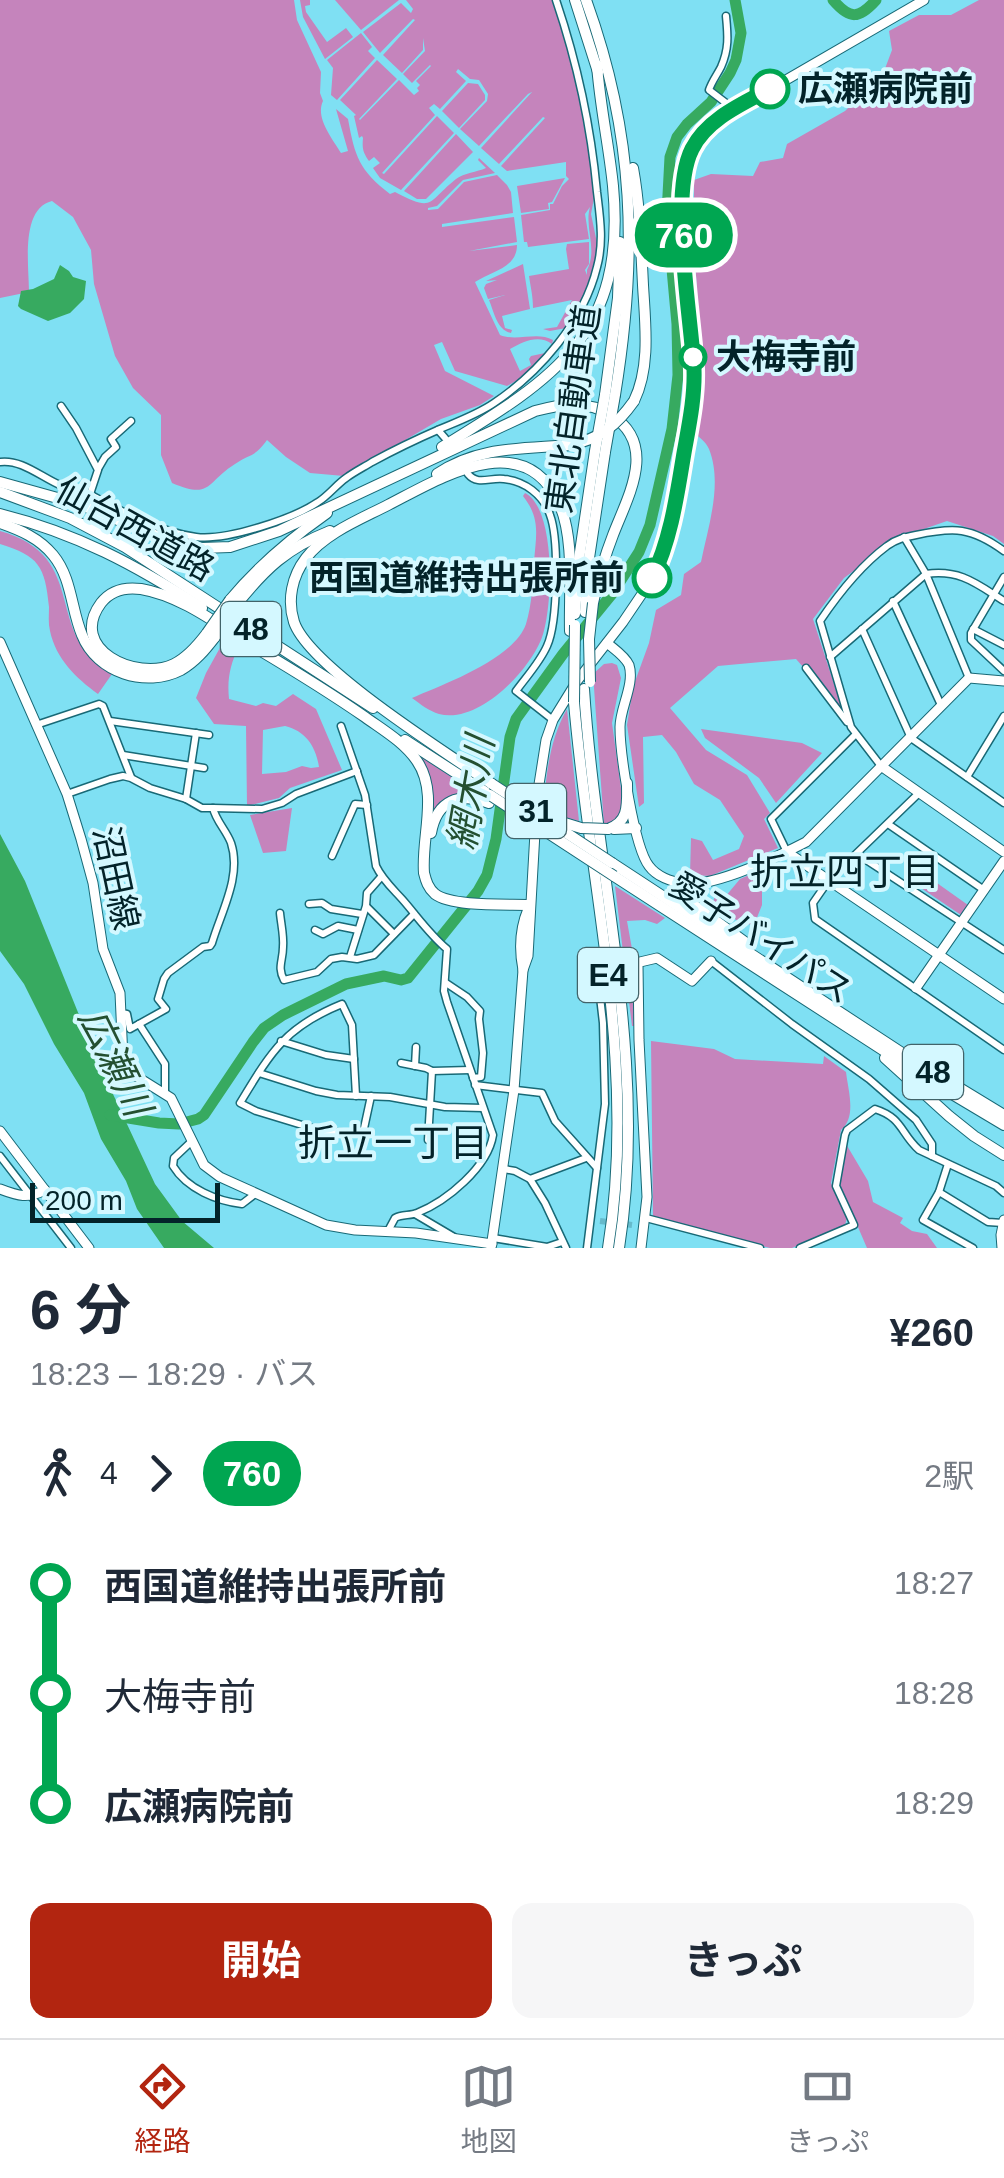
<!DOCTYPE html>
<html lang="ja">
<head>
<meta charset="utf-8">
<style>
	body { margin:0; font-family:Helvetica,"Noto Sans JP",sans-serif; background:#f6f6f7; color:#1f2937; height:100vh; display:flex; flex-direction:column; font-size:38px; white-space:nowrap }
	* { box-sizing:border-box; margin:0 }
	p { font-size:32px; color:#747a83 }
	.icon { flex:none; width:55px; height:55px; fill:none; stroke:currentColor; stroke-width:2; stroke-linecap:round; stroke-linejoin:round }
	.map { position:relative; height:1248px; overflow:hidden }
	.sheet { display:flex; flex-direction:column; background:#fff; flex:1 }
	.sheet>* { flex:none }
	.badge { padding:0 20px; border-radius:32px; font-size:35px; line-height:65px }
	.scale { position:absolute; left:30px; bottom:25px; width:190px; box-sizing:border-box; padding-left:10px; border:5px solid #032329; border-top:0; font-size:28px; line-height:35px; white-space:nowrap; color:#032329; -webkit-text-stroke:8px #d4f8ff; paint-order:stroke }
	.map>.badge { position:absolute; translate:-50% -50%; box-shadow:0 0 0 5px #fff }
	.legs { display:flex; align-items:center; gap:15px; height:110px; padding:0 30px; font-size:32px }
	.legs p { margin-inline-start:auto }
	.summary { display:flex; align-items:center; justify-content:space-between; height:170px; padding:0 30px }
	h1 { font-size:55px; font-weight:700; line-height:75px }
	.action { display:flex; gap:20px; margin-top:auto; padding:20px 30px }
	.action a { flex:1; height:115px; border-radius:20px; background:#b22510; color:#fff; font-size:40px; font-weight:700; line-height:115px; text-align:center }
	.action a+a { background:#f6f6f7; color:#1f2937 }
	ul { padding:0 30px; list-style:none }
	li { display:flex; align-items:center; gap:35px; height:110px; font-size:38px }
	li i { display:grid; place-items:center; width:15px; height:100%; margin:0 12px; background:currentColor }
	li i::after { content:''; width:25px; height:25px; margin:-12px; border:8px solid; border-radius:50%; background:#fff }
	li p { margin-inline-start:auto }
	li:first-child i { background:linear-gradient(#0000 50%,currentColor 0) }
	li:last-child i { background:linear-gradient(currentColor 50%,#0000 0) }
	.dock { display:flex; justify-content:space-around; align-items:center; height:140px; border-top:2px solid #e0e1e3; background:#fff; font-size:28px; color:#747a83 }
	.dock a { display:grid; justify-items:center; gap:5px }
	.dock .active { color:#b22510 }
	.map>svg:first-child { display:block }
	.green { fill:#c584bc; fill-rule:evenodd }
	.water { fill:#37aa60 }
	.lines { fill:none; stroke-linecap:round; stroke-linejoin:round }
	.river { stroke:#37aa60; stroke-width:11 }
	.street-tunnel { stroke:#66bacb; stroke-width:6; stroke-dasharray:6 3; stroke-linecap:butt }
	.street-casing { stroke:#186976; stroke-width:9 }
	.secondary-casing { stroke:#186976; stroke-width:11 }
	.primary-casing { stroke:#186976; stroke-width:11 }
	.highway-casing { stroke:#186976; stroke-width:12 }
	.street { stroke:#fff; stroke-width:6 }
	.secondary { stroke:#fff; stroke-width:9 }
	.primary { stroke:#fff; stroke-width:9 }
	.highway { stroke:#fff; stroke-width:10 }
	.highway-bridge-casing { stroke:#186976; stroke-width:12; stroke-linecap:butt }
	.highway-bridge { stroke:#fff; stroke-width:10 }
	.line-1-casing { stroke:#fff; stroke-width:22 }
	.line-1 { stroke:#00a651; stroke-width:15 }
	.stop-1-dot { fill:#fff; stroke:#00a651; stroke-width:5 }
	.labels { text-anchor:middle; stroke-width:8; stroke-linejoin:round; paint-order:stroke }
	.shield { fill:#d4f8ff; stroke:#426369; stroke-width:2.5 }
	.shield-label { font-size:32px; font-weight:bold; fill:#032329 }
	.stop-label { font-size:35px; font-weight:bold; fill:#032329; stroke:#d4f8ff; text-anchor:start }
	.street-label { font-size:35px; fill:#032329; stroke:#d4f8ff }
	.water-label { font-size:38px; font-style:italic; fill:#245031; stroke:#d4f8ff }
	.neighbourhood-label { font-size:38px; fill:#032329; stroke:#d4f8ff }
</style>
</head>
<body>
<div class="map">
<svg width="1004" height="1248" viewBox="0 0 1004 1248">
	<rect width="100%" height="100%" fill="#7fe0f3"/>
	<!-- green -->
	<g class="green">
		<path d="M0,0H294L297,20L321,72L320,93L323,101C315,118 332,138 341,153L348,151L336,109L348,119C355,157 359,170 390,194L395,192C435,213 427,202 456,179C464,173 477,172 486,168L478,160L479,158L495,173L463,180L437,206L428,208V210L438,209L464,182L497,175L507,185L511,192L513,213L442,224V227L514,217L517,242L469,251L517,245C517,268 492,271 475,282L500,335C517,342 537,331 553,340L552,344C538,334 523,342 510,349L520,371L531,365L529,359L531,356L545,353L521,378L507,386L455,371L442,342L434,345L445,371L494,396L480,405L441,419L344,476L310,473L286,457L267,440C254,458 251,453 235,464C206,482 212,500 172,483L161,455V415L133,388L115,356L94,284L91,250L73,217L52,201C20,209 29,266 29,292L0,298Z"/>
		<path d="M300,0H310V5L305,6L306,12L327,42L346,28L353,37L325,59L303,17Z"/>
		<path d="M335,0H399L361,30Z"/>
		<path d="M406,0H553L571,56L590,153L594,198L591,214L598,248L588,286L580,305L566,328L550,331L543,329L557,327L572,300L533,308C533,297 531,289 529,276L569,269L566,249L567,244L589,242V264L585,270L587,275V270C598,249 584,228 590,207L585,214L589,239L528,247L527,242H524L521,215L550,210V204H553L562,186L569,179L566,176V162L507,171L501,166L545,118L543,117L499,164L481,148L532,92L528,94L479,146L460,129L487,101L488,94L479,80L470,79L458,69L456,72L466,81L440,109L434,104L429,108L435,115L382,173L384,174L437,116L454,133L401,190L380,178L373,168L380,163L374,157L369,161C363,152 362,149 363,138L362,136L359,138L354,116L356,115L340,100L377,60L397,79L359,119L360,120L399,80L414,95L419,91L417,88L420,85L416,81L431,66L430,65L412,83L403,74L425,51L423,38V50L402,73L383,55L415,20L413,19L380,53L363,32L401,3L411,13L413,9Z"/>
		<path d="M979,0H1004V544L993,536L947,521L898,538L844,578L813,619L843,712L796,659L718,666L670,708L706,750L747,775L770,813L764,819L778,848L710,876L690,875L691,838L702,841L713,860L739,849L744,836L720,800L694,784L676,752L662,735L643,737L644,803L639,807L627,725L633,687L649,643L656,610L681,595L684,574L701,562C708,527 723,484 709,449C706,442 699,437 693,432L701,375L694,235V180L711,174L753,176L760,162L783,158L787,144L845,111L883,74L892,50L889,31L919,15H951Z"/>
		<path d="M361,33L372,47L368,51L375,58L337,100L331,95L333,68L327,60Z"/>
		<path d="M468,83L478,84L485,95V100L459,128L442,111Z"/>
		<path d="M456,134L473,152L426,199H417L404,191Z"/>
		<path d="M565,178L552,202L548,203L549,209L521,213L517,186Z"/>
		<path d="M523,264L530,309L502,316L505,328L512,330L511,333C497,330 494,312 489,300L505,295L488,299L484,288L486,284L497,280L486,281Z"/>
		<path d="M525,493C557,509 553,612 541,640C527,673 478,724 439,714C429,711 420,704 412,698C444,684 514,659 526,624C532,604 533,582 534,562C536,535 541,519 523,496Z"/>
		<path d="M0,531C92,557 41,635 112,674L98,694C76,678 56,659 50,631C48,623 49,615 49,607C45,566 39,556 0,544Z"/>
		<path d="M226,637L239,646C230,665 227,679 229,699L256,706L263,703L276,706L293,694L316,709L342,770L290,788L279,798L247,806L246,726L214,724L196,698L206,673ZM285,726C306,731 316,747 319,767L311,768L302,766L286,772L262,774L263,730Z"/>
		<path d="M612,663L617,665L621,678L612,723L623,803L620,815L613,824L604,825L593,674L604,664Z"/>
		<path d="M567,709L579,821L561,816L544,806C546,773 550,739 567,709Z"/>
		<path d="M701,729L802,743L822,753L776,803L759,778L705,738Z"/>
		<path d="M415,753L479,795C457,792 443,798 430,816Z"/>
		<path d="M292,808L286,851L263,853L250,815Z"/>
		<path d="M920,871L968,905L961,915L912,882Z"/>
		<path d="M749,875L762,881V905L754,925L740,923L713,902L716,893L725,897L740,879Z"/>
		<path d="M615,886L665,918L657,924L645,920L627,921L634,960L635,1026H632Z"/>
		<path d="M651,1041L714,1049L735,1059L823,1064L824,1056L846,1072C848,1090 857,1117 841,1130L831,1183L847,1218L845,1225L792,1248H770L653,1217Z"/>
		<path d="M846,1144L868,1181L873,1202L903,1218L900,1223L912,1231L927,1234L937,1248H867L839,1183Z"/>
	</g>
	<!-- water -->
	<g class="water">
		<path d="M60,265L69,271L73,277L86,281L84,299L70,313L48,321L21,309L18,306L21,291L33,289L54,279Z"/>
		<path d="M0,834L25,881L98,1062L155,1184L182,1221L214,1248H164L137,1209L126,1181L101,1139L84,1093L54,1044L24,984L0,951Z"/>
	</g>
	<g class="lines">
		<!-- river -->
		<g class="river">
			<path d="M833,0C850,20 859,19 876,0"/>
			<path d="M110,1115L159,1123L179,1124L198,1119L204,1115L253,1042L264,1028L283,1015L346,984L384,976L401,980L408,978L478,891L487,875L496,839L510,737L516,719L563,654L612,594L639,552L650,525L672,429L678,375L677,324L667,214L670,157L677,137L687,124L711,102L730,73L736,60L741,33L735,0"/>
		</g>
		<!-- street-tunnel -->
		<path class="street-tunnel" d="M600,1221L632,1225"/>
		<!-- street casing -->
		<g class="street-casing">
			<g id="street">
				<path d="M726,16C728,36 729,49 721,67C717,75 712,81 709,90L734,109"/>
				<path d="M61,406L76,428L98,470L90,494"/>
				<path d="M438,430L445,438"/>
				<path d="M0,462C22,459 42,478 62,486C71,490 82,490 91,495C123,512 159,532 196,537C226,541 293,519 318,502C328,496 336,485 346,478C354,472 364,467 372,462C394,450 417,439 440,429C459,421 478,414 494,403C540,372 584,321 597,267C604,242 600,217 597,192C591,127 577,62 556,0"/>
				<path d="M98,469L105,457L116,447L111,439L131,421"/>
				<path d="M468,474C478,486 490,477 504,479C514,480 524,484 532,490C541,497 547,505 550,515C559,539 558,622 547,646C540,662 527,676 516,691L553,720"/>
				<path d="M904,537L926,574L969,678"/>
				<path d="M1004,577L971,633V640L1004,671"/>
				<path d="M893,601L941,705"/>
				<path d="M862,629L911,738L1004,803"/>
				<path d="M973,629L1004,645"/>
				<path d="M830,657L926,574C960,569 977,584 1004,601"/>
				<path d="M806,668L847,722"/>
				<path d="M110,721L209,735"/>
				<path d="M36,725L99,704L103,706L131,777"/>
				<path d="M341,726L365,795L376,866C382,879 392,888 402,899C417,916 429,934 447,949L444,991L447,1002L493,1135C488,1167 447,1201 417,1213C410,1216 402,1214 395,1218L388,1231"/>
				<path d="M123,755L204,768"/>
				<path d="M881,766L851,727L820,621C839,593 860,566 887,546C896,539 906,537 916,535C954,527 971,527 1004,551"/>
				<path d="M967,777L1004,716"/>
				<path d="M919,793L829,880L813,903L815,919L1004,1050"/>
				<path d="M67,794L110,779L123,776L131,778L150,788L186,799L202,808H213C216,821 226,830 231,843C242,876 221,912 212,943L210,946L203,947L168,973L164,979L158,999L166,1009L130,1029L127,1014L121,1013"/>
				<path d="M186,799L196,733"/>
				<path d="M213,808L262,809L282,803L296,794L357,771"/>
				<path d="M888,824L984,890"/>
				<path d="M787,852L771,819L855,735"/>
				<path d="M857,854L1004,950"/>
				<path d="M332,856L355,804L367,805"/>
				<path d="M309,904L322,903L331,909L362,914"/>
				<path d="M367,907L394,934"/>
				<path d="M280,913C281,924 284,936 283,947C283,961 277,967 284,980L317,972L331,959L342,957L357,959L374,955L414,914"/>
				<path d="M315,930L323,934L338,926L358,930"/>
				<path d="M350,957L366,906L367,893L381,877"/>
				<path d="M711,961L792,1024L869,1079L916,1120L932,1144V1156"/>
				<path d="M446,983L467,997L480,1011L479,1019L483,1053L481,1077L473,1078"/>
				<path d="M139,1024L165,1064V1092"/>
				<path d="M281,1041L326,1055L354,1059"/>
				<path d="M401,1063L426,1068L432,1071L470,1070"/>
				<path d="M415,1066L416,1047"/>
				<path d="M259,1073L316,1091L337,1095L390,1097L445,1107L483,1108"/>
				<path d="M475,1085L542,1093L555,1121L597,1168"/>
				<path d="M356,1096L352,1025L342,1004C285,1027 271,1052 240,1103L256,1111L325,1132L363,1133L371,1096"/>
				<path d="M428,1140L432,1071"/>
				<path d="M192,1141L174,1158L173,1166C187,1189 217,1201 242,1204L255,1194"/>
				<path d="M0,1156L71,1248"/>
				<path d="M948,1164L939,1192L923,1220L973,1248"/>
				<path d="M504,1169L515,1171L530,1179L586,1158"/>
				<path d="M530,1179L545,1203L566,1248"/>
				<path d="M939,1192L988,1222L1003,1223"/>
				<path d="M415,1214L454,1237"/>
				<path d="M646,1218L760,1248"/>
				<path d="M493,1238L547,1247L562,1242"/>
				<path d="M587,1248L605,1104L603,1023L596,962"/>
				<path d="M800,1248L854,1225L836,1186L845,1135L847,1130L875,1109C903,1118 900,1133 919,1150L996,1186L1004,1193"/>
			</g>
		</g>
		<!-- secondary casing -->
		<g class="secondary-casing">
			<g id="secondary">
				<path d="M0,642L67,794L81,839L93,883L103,949L120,993L123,1059L131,1073L171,1098L204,1165L220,1177L326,1225L355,1230L416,1233L492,1244"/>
				<path d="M881,766L1004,852"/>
				<path d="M787,852L1004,999"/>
				<path d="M683,884C715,887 777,857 806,842L969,678L1004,681"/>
				<path d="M916,988L1004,861"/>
				<path d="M0,1189C18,1196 28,1199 45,1190"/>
				<path d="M641,1248L647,1197L639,1040L638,965L640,962L657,958L692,981L711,961"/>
				<path d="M1002,1248L1001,1235L1004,1220"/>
			</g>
		</g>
		<!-- primary casing -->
		<g class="primary-casing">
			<g id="primary">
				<path d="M607,643C614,649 625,656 629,665C635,684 620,708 620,727C620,753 634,847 649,866C657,877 671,881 683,884"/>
				<path d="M523,970L528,956L537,797L546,740L553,720L577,681L623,622L648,585L660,560L672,519L694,390L684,255V181L694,145L709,126L722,117L924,0"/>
				<path d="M0,1131L89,1248"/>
				<path d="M491,1248L514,1090L523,970C519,950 520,928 528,909"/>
			</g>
		</g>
		<!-- highway casing -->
		<g class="highway-casing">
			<g id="highway">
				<path d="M575,0L598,72"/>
				<path d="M586,0C635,135 638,254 615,395"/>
				<path d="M633,168C640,207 641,246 643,285C645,322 651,366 634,401"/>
				<path d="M605,395L618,298L620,242"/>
				<path d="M442,447C555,378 627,334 613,186C609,146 600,106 597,65"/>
				<path d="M437,474C478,446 523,449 570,445"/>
				<path d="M0,482L79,504L174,543L202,548L230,547L279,531L535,411C561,404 587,400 611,415C659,445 627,498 613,535C604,558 598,580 593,603"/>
				<path d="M0,492L70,518L125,547L373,708"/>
				<path d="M0,514C76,533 136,565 202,608"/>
				<path d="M0,523C20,530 39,538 53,555C72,578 71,609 82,635C97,673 146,688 181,670C195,662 205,650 215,637"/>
				<path d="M230,600C259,565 290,539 327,513"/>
				<path d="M237,604C265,569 287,548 330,531"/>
				<path d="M585,612L589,558L605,452"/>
				<path d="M575,614L579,559L595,451"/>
				<path d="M207,633C198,645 188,657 174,664C136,682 67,649 101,603C111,590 126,587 141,589C183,596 221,627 256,648C293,670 329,692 365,717C383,730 404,742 417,761C439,793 421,837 424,873C426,881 428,888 435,894C452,907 508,904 530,905"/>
				<path d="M584,689C596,876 649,1061 619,1248"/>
				<path d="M574,702C589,884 638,1065 608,1248"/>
				<path d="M405,740L490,795"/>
				<path d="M492,784C448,754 309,667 294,622C287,600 292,576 306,558C325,533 361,519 388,505C439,479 523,425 559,503C575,539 569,592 570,631"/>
				<path d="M608,829C630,822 627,803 627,783"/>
				<path d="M614,829L636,828"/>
				<path d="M431,833C437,800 459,792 489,803"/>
				<path d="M612,863L902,1053L1004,1115"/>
				<path d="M614,876L937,1085L1004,1125"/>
				<path d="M683,884L685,895L690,902L749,945"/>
				<path d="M885,1058L949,1116L974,1136L1004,1155"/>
			</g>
		</g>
		<!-- street -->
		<use href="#street" class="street"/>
		<!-- secondary -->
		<use href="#secondary" class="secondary"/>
		<!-- primary -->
		<use href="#primary" class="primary"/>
		<!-- highway -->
		<use href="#highway" class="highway"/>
		<!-- highway-bridge casing -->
		<g class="highway-bridge-casing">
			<g id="highway-bridge">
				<path d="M570,445C600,439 617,425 634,401"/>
				<path d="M595,451L605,395"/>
				<path d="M605,452L615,395"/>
				<path d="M207,633L230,600"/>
				<path d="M215,637L237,604"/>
				<path d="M590,682L589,639L593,603"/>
				<path d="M574,702L575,625"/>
				<path d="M492,784L612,863"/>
				<path d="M490,795L614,876"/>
				<path d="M555,820L581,828L608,829"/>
			</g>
		</g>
		<!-- highway-bridge -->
		<use href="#highway-bridge" class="highway-bridge"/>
	</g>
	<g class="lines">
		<!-- line-1 casing -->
		<g class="line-1-casing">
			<path id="line-1" d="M652,578C671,539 677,495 684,453C689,425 695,397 694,369C691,316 669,194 692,149C707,119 742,104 770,89"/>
		</g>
		<!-- line-1 -->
		<use href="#line-1" class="line-1"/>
	</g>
	<!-- markers -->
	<g class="stop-1-dot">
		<circle cx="770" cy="89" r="18"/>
		<circle cx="693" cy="357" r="12"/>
		<circle cx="652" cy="578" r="18"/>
	</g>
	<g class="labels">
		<!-- shield labels -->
		<g class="shield">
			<rect x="221" y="602" width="60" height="54" rx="8"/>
			<rect x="506" y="784" width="60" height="54" rx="8"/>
			<rect x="578" y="948" width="60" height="54" rx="8"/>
			<rect x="903" y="1045" width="60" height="54" rx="8"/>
		</g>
		<g class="shield-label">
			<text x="251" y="640">48</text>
			<text x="536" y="822">31</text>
			<text x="608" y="986">E4</text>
			<text x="933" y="1083">48</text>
		</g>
		<!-- stop labels -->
		<g class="stop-label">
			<text x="798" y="101">広瀬病院前</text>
			<text x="716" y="369">大梅寺前</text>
			<text x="624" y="590" text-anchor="end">西国道維持出張所前</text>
		</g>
		<!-- street labels -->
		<g class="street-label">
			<text transform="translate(573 409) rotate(-82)" y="12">東北自動車道</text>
			<text transform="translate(135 529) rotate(29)" y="12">仙台西道路</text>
			<text transform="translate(116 878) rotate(78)" y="12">沼田線</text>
			<text transform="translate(761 938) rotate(33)" y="12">愛子バイパス</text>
		</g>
		<!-- water labels -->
		<g class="water-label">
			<text transform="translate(471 793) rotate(-80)" y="13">網木川</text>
			<text transform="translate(115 1062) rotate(64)" y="13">広瀬川</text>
		</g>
		<!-- neighbourhood labels -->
		<g class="neighbourhood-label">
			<text x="845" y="885">折立四丁目</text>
			<text x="393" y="1156">折立一丁目</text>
		</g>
	</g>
</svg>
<div class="scale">200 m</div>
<b class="badge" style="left:684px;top:235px;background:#00a651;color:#fff">760</b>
</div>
<section class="sheet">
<div class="summary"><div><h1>6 分</h1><p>18:23 – 18:29 · バス</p></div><b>¥260</b></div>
<div class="legs"><svg class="icon" aria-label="walk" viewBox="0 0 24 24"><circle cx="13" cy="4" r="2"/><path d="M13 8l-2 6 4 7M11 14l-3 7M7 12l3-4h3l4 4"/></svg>4<svg class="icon" aria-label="forward" viewBox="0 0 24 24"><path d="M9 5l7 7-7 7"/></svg><b class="badge" style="background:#00a651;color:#fff">760</b><p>2駅</p></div>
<ul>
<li><i style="color:#00a651"></i><b>西国道維持出張所前</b><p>18:27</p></li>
<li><i style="color:#00a651"></i><span>大梅寺前</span><p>18:28</p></li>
<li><i style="color:#00a651"></i><b>広瀬病院前</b><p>18:29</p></li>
</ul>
<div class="action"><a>開始</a><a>きっぷ</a></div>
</section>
<nav class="dock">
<a class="active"><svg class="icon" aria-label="directions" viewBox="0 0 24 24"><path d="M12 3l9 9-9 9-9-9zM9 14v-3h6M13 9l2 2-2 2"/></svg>経路</a>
<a><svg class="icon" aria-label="map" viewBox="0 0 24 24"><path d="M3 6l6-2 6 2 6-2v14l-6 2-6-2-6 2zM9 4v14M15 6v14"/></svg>地図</a>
<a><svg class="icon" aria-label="tickets" viewBox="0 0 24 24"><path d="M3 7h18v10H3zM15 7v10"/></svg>きっぷ</a>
</nav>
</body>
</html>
